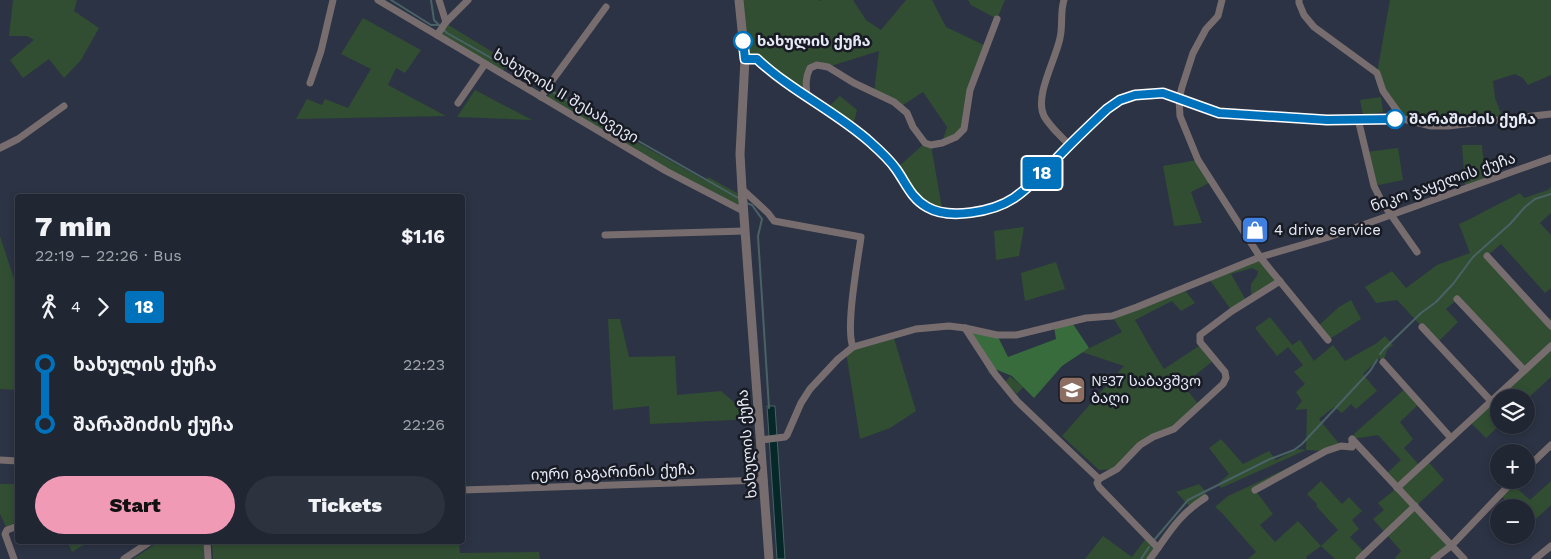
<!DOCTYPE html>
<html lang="en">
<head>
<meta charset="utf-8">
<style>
	body { margin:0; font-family:"Work Sans","Noto Sans Georgian",sans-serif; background:#2d323f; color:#f1f3f6; height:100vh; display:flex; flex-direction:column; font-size:19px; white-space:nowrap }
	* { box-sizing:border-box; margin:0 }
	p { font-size:16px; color:#a2a5ac }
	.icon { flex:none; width:28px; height:28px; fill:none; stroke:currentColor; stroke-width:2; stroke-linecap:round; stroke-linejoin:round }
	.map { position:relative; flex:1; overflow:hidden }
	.drawer { position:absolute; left:15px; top:194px; width:450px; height:350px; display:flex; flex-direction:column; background:#212633; border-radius:5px; box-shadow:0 2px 8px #0003,0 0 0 1px #3e434e }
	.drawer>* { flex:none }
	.badge { padding:0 10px; border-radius:4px; font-size:18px; line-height:32px }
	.controls { position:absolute; left:1490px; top:389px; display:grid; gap:10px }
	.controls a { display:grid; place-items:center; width:45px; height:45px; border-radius:50%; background:#212633; box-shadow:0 2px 8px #0003,0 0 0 1px #3e434e; font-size:25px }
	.map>.badge { position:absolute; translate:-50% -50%; box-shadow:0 0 0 2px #fff }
	.legs { display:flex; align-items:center; gap:8px; height:55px; padding:0 20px; font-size:16px }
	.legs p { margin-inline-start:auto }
	.overview { display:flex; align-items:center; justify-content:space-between; height:85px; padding:0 20px }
	h1 { font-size:28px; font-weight:800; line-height:38px }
	.action { display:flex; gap:10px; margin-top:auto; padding:10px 20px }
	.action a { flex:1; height:58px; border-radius:30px; background:#f09ab6; color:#111; font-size:20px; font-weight:800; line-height:58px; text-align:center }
	.action a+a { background:#2d323f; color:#f1f3f6 }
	ul { padding:0 20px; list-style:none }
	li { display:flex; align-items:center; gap:18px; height:60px; font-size:19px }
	li i { display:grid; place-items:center; width:8px; height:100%; margin:0 6px; background:currentColor }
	li i::after { content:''; width:12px; height:12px; margin:-6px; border:4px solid; border-radius:50%; background:#212633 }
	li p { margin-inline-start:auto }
	li:first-child i { background:linear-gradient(#0000 50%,currentColor 0) }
	li:last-child i { background:linear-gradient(currentColor 50%,#0000 0) }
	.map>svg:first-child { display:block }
	.green { fill:#314e32 }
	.forest { fill:#396c3c }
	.water { fill:#072828; stroke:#4a6266 }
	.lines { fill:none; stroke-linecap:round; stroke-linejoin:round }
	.stream { stroke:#4a6266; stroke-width:2 }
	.minor { stroke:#786d6e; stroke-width:7 }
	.tertiary { stroke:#786d6e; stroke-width:9 }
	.line-1-casing { stroke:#fff; stroke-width:11 }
	.line-1 { stroke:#0072bc; stroke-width:8 }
	.stop-1-dot { fill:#fff; stroke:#0072bc; stroke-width:2.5 }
	.labels { text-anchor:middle; stroke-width:5; stroke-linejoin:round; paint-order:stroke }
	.stop-label { font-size:15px; font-weight:bold; fill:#e5eaf5; stroke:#181b23; text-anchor:start }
	.street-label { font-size:15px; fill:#e5eaf5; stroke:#181b23 }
	.poi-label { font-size:15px; fill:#e5eaf5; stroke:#181b23; text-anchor:start }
</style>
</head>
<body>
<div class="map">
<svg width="1551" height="559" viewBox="0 0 1551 559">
	<rect width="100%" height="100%" fill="#2c3344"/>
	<!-- green -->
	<g class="green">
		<path d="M13,0H77L74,11L99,28L81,60L64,78L49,59L23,78L10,60L34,40L27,36H9Z"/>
		<path d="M743,0H819L820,1L822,0H853L866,20L881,30L906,0H932L946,27L986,46L970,90L964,129L942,143L947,127L923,92L900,107L874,92L879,51L831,66L819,61L808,65L804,78L805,91L748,56Z"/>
		<path d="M968,0H1005L997,19L971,5Z"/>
		<path d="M1390,0H1551V75L1528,85L1523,78L1515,74L1493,81L1495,98L1503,119L1448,126L1401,119L1377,73Z"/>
		<path d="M363,18L421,50L405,73L396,68L388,85L446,116L296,119L307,99L322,105L325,99L348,108L371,69L341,54Z"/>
		<path d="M445,23L509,62L501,73L437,35Z"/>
		<path d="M553,89L608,126L706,181L708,177L739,194V206L665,170L547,98Z"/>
		<path d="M475,90L532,120L457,117Z"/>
		<path d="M840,96L857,110L853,127L825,110Z"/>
		<path d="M1381,97L1383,112L1363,115L1360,100Z"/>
		<path d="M925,143L931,145L943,214L911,194L896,169Z"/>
		<path d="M1462,145H1482L1485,181L1465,188Z"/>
		<path d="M1398,148L1403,180L1374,186L1366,152Z"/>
		<path d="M1198,160L1211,182L1191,192L1202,223L1174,226L1163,166Z"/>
		<path d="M1551,187V213L1540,223L1551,235V288L1545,293L1501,244L1487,256L1547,322L1551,318V377L1526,400V398H1499V425H1500L1486,438L1469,421L1524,371L1458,299L1446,309L1458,322L1437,343L1397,300L1376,303L1365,287L1392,271L1406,288L1437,265L1470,253L1459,224L1468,220L1520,193L1524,198L1548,190Z"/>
		<path d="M1024,227L1019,256L996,260L994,231Z"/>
		<path d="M0,236L17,288V390L0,389Z"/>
		<path d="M1260,257L1280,281L1251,299V284L1257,276L1258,271L1252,268L1231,274L1247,302L1232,311L1209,279Z"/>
		<path d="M1056,262L1065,289L1025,301L1021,273Z"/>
		<path d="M1184,289L1195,303L1181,311L1172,301L1135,320L1149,345L1164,369L1202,344L1214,360L1183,385L1200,406L1174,429L1153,437L1117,469L1099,470L1062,436L1124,366L1082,352L1122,332L1112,316Z"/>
		<path d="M1351,300L1361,319L1328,340L1317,327L1339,307Z"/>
		<path d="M1270,317L1292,345L1300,340L1314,361L1333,345L1345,361L1377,343L1385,336L1393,345L1387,350L1383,362L1379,358L1363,374L1377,391L1356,409L1351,404L1342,413L1334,407L1319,419L1341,446L1255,490L1273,514L1260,525L1275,542L1298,521L1321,546L1338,530L1316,506L1317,504L1307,494L1321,481L1342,504L1349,497L1362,511L1352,520L1359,529L1350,537L1365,553L1359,559H1335L1321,546L1306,557L1307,559H1248L1256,552L1223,514L1215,507L1228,496L1324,451L1306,450L1221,488L1218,484L1229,474L1209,448L1221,439L1243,464L1269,451L1276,460L1298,449L1306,450L1307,409L1295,410L1302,401L1296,392L1305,384L1294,372L1303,365L1288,347L1277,356L1255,328Z"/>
		<path d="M608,319H620L629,357L675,356L677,395L721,391L754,419L650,424L649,406L613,410Z"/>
		<path d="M893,335L916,411L890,428L860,439L846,352Z"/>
		<path d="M1010,376L1023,387L1017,394L1005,383Z"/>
		<path d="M1406,388L1420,403L1400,422L1413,439L1404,448L1420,466L1427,460L1444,480L1415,507L1451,546L1434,559H1396L1395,558L1401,551L1373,519L1384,510L1378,503L1397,488L1385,475L1401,460L1378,435L1352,439L1355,433Z"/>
		<path d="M1551,481V505L1526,528V508L1513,507L1499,494L1511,483L1530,500Z"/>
		<path d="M0,484H17V522L6,527L0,514Z"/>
		<path d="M1199,484L1206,492L1205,498L1191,508L1176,492Z"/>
		<path d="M1103,536L1132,557L1147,537L1158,548L1150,559H1085Z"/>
		<path d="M67,541H90L72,552Z"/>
		<path d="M160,541H204V559H133Z"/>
		<path d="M212,541H459L460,553L539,552L540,559H213Z"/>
	</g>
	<!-- forest -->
	<path class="forest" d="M1071,321L1089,348L1062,366L1034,398L1012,376L995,369L990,374L965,328L997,335L1008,357L1056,339L1054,327Z"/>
	<!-- water -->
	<path class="water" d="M767,406H775L785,559H777Z"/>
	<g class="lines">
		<!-- stream -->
		<g class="stream">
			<path d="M391,0L431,25H439"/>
			<path d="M431,0L434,20L447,33L544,88"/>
			<path d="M549,90L740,199"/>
			<path d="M746,203L752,205L762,219L758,236L769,408"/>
			<path d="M1380,354L1384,349L1421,313L1436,302L1453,284L1473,257L1510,224L1525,207L1535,199L1551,194"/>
			<path d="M1155,539L1188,500L1270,459L1294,450L1302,444L1370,371L1377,360"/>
			<path d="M1141,559L1149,547"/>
		</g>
		<!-- minor -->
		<g class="minor">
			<path d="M378,0L666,171L743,211"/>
			<path d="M439,0L446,22"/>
			<path d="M1064,0C1060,12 1063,26 1060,38C1056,59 1034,96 1044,116C1050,127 1061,136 1069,145"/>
			<path d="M1222,0L1218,16L1206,29L1193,53L1182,87L1179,99L1180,116L1198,160L1260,257L1328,340"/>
			<path d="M1299,0V3L1304,15L1314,27L1377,73L1383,91L1403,119"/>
			<path d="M437,35L446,22L468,0"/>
			<path d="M745,59H757L769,70L825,110L853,127L896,169L911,194L926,207L943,214L977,212L997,206L1014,198L1039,176L1107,109L1120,100L1135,95L1163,93L1219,113L1327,120L1403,119L1431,126H1448L1551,114"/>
			<path d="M310,83L321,51L333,0"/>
			<path d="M807,96C806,86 805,78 810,68L817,65L828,67L854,83L894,102L907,113L913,127L925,143L931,145L942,143L956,137L964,129L970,90L997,19"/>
			<path d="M541,97L549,85L606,7"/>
			<path d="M458,103L485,64"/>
			<path d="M1358,119L1374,186L1382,202L1417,252"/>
			<path d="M0,148L18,139L64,106"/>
			<path d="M742,189L768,213L774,221L861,237C858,259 845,329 853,347"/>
			<path d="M605,235L745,231"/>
			<path d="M1487,256L1551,326"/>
			<path d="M1457,299L1524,370"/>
			<path d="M1422,327L1491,401"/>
			<path d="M965,328L995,374L1017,401L1099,479"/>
			<path d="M1383,362L1451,438"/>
			<path d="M1352,439L1464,559"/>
			<path d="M761,440L785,437L787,435L801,403L810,389L838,359L853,347L916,329L949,326L965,328L997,335H1016L1086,318L1112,316L1137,307L1260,257L1329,237L1551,158"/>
			<path d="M0,460L18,461"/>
			<path d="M1526,469L1551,445"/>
			<path d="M1397,488L1551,346"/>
			<path d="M462,490L764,480"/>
			<path d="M1255,490L1326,451L1341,446L1352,447V440"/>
			<path d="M207,541L208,559"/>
			<path d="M1158,548L1099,487L1097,483L1099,479L1117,469L1140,445L1153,437L1174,429L1223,384L1226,378L1225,372L1200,342V335L1232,311L1280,281"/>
			<path d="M14,559L5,534L7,530L18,526"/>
			<path d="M124,559L151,541"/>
			<path d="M1150,559C1168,535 1178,515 1205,498"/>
			<path d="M1359,559L1415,506"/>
			<path d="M1434,559L1451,546L1514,480"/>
			<path d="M1535,559L1551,546"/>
		</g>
		<!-- tertiary -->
		<path class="tertiary" d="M739,0L745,59L740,154L742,189L769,559"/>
	</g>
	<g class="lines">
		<!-- line-1 casing -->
		<g class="line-1-casing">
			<path id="line-1" d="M743,41L745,59H757C791,91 835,111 870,142C879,150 889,159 896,169C906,183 911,198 927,207C949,220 993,212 1014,198C1030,187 1045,171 1058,157C1074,140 1091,124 1107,109L1120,100L1135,95L1163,93L1219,113L1327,120L1395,119"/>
		</g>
		<!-- line-1 -->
		<use href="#line-1" class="line-1"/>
	</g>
	<!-- icons -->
	<defs>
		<g id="shop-square" transform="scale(1.4375)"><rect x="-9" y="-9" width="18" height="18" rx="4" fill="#3f7fe0" stroke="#181b23"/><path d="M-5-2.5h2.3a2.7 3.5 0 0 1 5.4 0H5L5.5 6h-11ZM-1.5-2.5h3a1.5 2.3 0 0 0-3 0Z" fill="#fff"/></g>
		<g id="school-square" transform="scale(1.4375)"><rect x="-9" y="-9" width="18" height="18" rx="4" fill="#8d6e63" stroke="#181b23"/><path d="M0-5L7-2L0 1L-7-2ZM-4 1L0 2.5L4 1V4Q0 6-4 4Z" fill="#fff"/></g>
	</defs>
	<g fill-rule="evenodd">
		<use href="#shop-square" x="1255" y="230"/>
		<use href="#school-square" x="1072" y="390"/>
	</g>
	<!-- markers -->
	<g class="stop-1-dot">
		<circle cx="743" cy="41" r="9"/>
		<circle cx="1395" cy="119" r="9"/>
	</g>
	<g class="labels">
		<!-- stop labels -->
		<g class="stop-label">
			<text x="757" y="46">ხახულის ქუჩა</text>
			<text x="1409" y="124">შარაშიძის ქუჩა</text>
		</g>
		<!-- street labels -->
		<g class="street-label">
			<text transform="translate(566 96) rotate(31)" y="5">ხახულის II შესახვევი</text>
			<text transform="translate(1443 182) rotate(-19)" y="5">ნიკო ჯაყელის ქუჩა</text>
			<text transform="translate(747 444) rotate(-95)" y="5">ხახულის ქუჩა</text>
			<text transform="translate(613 472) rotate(-2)" y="5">იური გაგარინის ქუჩა</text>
		</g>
		<!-- poi labels -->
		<g class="poi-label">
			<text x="1274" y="235">4 drive service</text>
			<text x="1091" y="386">№37 საბავშვო<tspan x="1091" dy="17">ბაღი</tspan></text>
		</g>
	</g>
</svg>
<div class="controls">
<a><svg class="icon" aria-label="layers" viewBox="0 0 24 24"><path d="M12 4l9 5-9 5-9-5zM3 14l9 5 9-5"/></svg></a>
<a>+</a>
<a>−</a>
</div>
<b class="badge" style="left:1042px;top:173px;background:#0072bc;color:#fff">18</b>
<section class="drawer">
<div class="overview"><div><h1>7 min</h1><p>22:19 – 22:26 · Bus</p></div><b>$1.16</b></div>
<div class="legs"><svg class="icon" aria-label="walk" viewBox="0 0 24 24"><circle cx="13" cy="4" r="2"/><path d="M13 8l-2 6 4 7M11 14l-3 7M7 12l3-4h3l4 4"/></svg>4<svg class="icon" aria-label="forward" viewBox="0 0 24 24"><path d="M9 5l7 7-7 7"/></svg><b class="badge" style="background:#0072bc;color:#fff">18</b></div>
<ul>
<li><i style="color:#0072bc"></i><b>ხახულის ქუჩა</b><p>22:23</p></li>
<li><i style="color:#0072bc"></i><b>შარაშიძის ქუჩა</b><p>22:26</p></li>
</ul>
<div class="action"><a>Start</a><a>Tickets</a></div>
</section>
</div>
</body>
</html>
